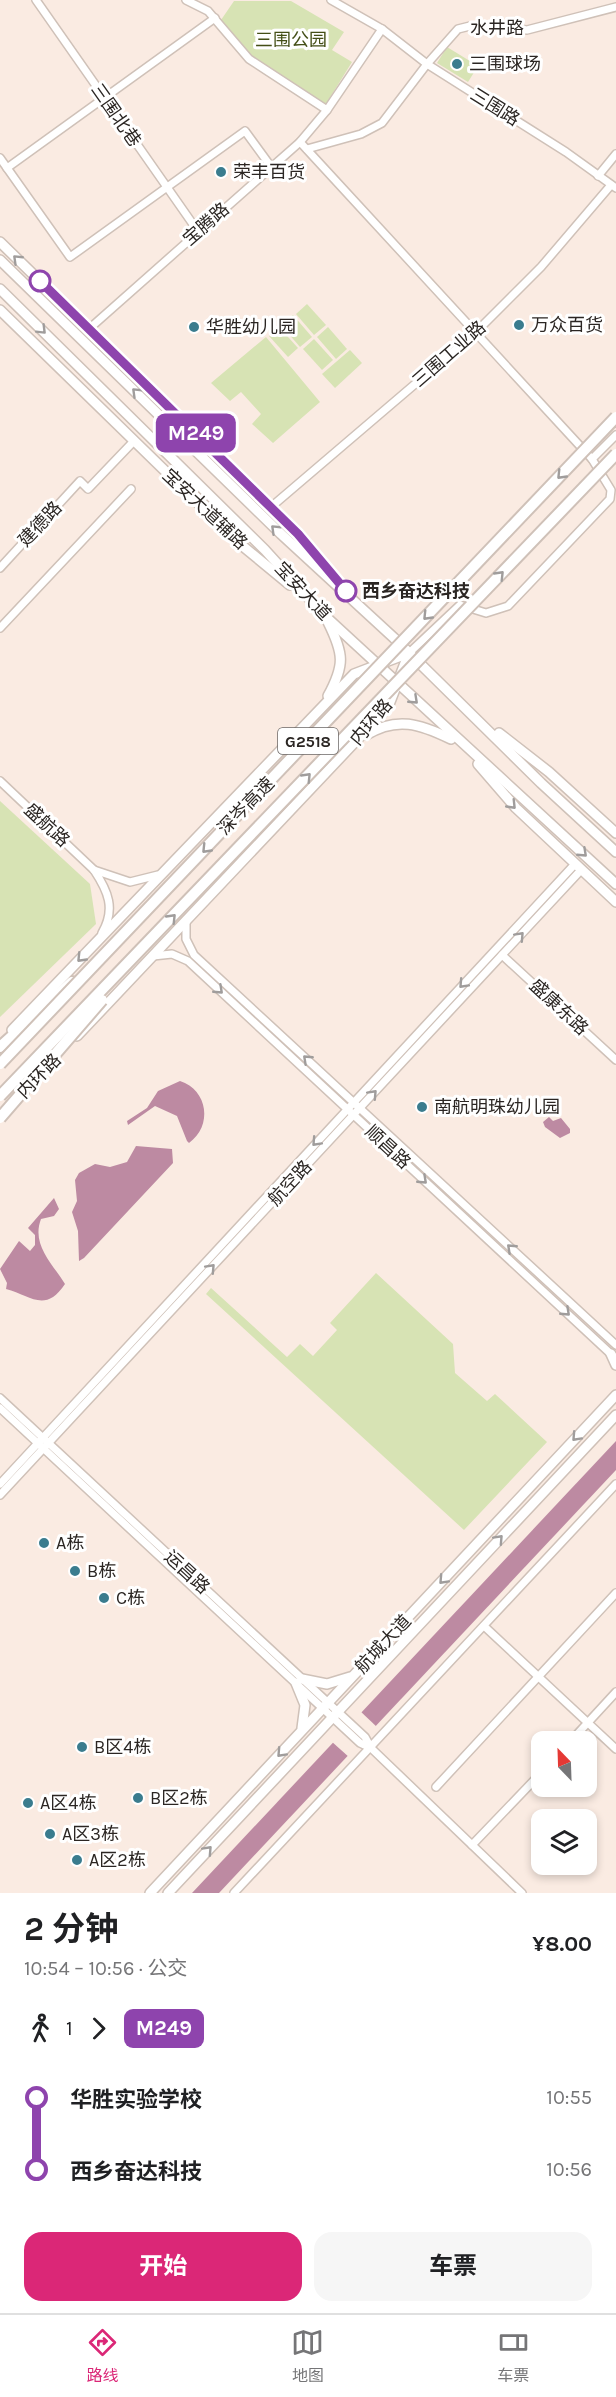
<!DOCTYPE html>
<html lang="zh">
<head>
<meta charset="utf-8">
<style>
	body { margin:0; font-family:Karla,"Noto Sans SC",sans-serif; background:#f6f6f6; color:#202124; height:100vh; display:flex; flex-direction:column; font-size:22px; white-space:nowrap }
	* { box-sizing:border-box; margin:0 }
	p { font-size:20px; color:#757577 }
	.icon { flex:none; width:33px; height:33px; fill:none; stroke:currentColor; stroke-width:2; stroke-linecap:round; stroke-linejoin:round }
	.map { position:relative; height:1893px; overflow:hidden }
	.panel { display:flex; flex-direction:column; background:#fff; flex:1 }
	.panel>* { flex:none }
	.badge { padding:0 12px; border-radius:9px; font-size:21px; line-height:39px }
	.needle { width:39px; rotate:337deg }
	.fabs { position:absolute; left:531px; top:1731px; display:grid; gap:12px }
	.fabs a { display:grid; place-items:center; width:66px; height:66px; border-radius:12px; background:#fff; box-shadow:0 3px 9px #0003; font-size:30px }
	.map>.badge { position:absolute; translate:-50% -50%; box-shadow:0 0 0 3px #fff }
	.legs { display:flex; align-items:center; gap:9px; height:66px; padding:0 24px; font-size:20px }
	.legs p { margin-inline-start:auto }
	.summary { display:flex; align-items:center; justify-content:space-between; height:102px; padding:0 24px }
	h1 { font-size:33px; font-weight:700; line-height:45px }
	.button { display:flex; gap:12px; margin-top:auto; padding:12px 24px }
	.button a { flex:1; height:69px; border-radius:18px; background:#db2777; color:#fff; font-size:24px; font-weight:700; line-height:69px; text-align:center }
	.button a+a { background:#f6f6f6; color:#202124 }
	ul { padding:0 24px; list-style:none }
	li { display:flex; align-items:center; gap:21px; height:72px; font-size:22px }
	li i { display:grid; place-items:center; width:9px; height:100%; margin:0 8px; background:currentColor }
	li i::after { content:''; width:15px; height:15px; margin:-8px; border:4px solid; border-radius:50%; background:#fff }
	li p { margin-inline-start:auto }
	li:first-child i { background:linear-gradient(#0000 50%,currentColor 0) }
	li:last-child i { background:linear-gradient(currentColor 50%,#0000 0) }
	.menu { display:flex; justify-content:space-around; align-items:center; height:84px; border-top:2px solid #e0e0e0; background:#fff; font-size:16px; color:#757577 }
	.menu a { display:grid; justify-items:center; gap:3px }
	.menu .current { color:#db2777 }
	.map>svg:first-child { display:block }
	.green { fill:#d7e3b4 }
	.water { fill:#bd8aa2 }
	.pier { fill:#faebe2 }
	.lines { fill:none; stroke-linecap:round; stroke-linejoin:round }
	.minor-casing { stroke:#cfc1b8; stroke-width:10 }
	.major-casing { stroke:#cfc1b8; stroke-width:12 }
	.highway-casing { stroke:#cfc1b8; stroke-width:14 }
	.minor { stroke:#fff; stroke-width:7 }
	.major { stroke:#fff; stroke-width:9 }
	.highway { stroke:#fff; stroke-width:10 }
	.highway-bridge-casing { stroke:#cfc1b8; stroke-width:14; stroke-linecap:butt }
	.highway-bridge { stroke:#fff; stroke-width:10 }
	.oneway { stroke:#a09d9c }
	.line-1-casing { stroke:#fff; stroke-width:14 }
	.line-1 { stroke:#8e44ad; stroke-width:9 }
	.poi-dot { fill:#3a7c8e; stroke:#fff; stroke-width:2 }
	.stop-1-dot { fill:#fff; stroke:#8e44ad; stroke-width:3 }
	.labels { text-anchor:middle; stroke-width:6; stroke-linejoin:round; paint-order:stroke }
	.shield { fill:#fff; stroke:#6b6765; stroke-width:1.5 }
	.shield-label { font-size:16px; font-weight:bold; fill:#2b2623 }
	.street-label { font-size:18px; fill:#2b2623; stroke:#fff }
	.park-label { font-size:18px; fill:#444f17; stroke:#fff }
	.poi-label { font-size:18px; fill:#2b2623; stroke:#fff; text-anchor:start }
	.stop-label { font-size:18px; font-weight:bold; fill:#2b2623; stroke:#fff; text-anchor:start }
</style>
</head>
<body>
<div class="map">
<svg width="616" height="1893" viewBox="0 0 616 1893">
	<rect width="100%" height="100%" fill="#faebe2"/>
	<!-- green -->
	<g class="green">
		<path d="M234,1H291L344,32L332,50L352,62L326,104L251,57L221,20Z"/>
		<path d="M447,47L478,66L468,82L437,63Z"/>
		<path d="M307,304L326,325L314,335L296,314Z"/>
		<path d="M293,315L312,337L300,347L281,325Z"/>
		<path d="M279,327L298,348L288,357L269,336Z"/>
		<path d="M328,327L347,349L336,359L317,337Z"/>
		<path d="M266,337L320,402L273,443L252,424L261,414L241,392L230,401L211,383Z"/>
		<path d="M314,339L333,360L322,370L303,349Z"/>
		<path d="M350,350L362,363L335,388L322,374Z"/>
		<path d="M0,801L90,884L96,924L0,1017Z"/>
		<path d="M376,1273L453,1344L455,1373L487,1401L495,1394L547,1442L464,1530L206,1294L211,1288L287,1357L300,1344L313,1356L337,1330L330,1323Z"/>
	</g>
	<!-- water -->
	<g class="water">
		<path d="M180,1081C208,1090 213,1126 189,1143L187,1141L177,1116L155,1106L128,1125L127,1121L147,1108L158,1091Z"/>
		<path d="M549,1117L553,1121L561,1118L570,1129V1133L560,1138L545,1127L543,1122Z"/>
		<path d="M136,1146L172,1149L173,1163L84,1258L79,1261L78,1231L72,1212L77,1201L75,1180L79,1173L95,1164L110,1167L127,1162Z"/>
		<path d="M54,1198L59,1209L54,1216L41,1219C31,1245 53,1264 65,1284C45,1314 30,1295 6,1289L7,1283L0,1269L19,1241L30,1251L35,1245V1235L28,1228Z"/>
		<path d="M616,1441V1470L219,1893H192Z"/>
	</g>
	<!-- pier -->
	<path class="pier" d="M359,1710L378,1728L350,1758L331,1741Z"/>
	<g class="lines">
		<!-- minor casing -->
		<g class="minor-casing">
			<g id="minor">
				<path d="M36,0L197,230"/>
				<path d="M186,0L208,11L249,59L327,110"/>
				<path d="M331,0L382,29L427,64L566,152L616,188"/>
				<path d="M300,142L592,459L611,490L610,499L508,606L486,613L460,605L409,653"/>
				<path d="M307,149L361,134L382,123L427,64L458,29L470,26L527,30L616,7"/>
				<path d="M0,158L70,257L245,131L272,168"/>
				<path d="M7,168L215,18"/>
				<path d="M598,176L616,154"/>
				<path d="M90,328L300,142L327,110L382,29"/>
				<path d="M592,459L616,435"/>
				<path d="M271,507L476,332L541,267L611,185"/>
				<path d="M0,568L80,481L88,489L133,442"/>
				<path d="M0,628L131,489"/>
				<path d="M0,781L94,870C108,891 116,909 102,933"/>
				<path d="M94,870L130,882L158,875"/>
				<path d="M186,922V939L194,955L616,1345"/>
				<path d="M502,955L616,1060"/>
				<path d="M153,956L172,954L188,961L614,1357"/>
				<path d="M0,1398L365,1737L371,1748L522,1893"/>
				<path d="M0,1408L360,1743L371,1748"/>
				<path d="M0,1484L575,864"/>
				<path d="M0,1495L581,870"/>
				<path d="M484,1626L616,1749"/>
				<path d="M570,1742L616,1692"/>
				<path d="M436,1787L616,1593"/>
				<path d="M472,1845L542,1772"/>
				<path d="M234,1893L616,1484"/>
			</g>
		</g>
		<!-- major casing -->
		<g class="major-casing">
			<g id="major">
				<path d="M0,242L299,534L331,573"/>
				<path d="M0,260L281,534L394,638L541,783L616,852"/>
				<path d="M0,289L265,550L325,616L616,884"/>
				<path d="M0,310L239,543L290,585"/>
				<path d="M328,696C345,665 344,654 328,622"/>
				<path d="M499,733L549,772L616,833"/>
				<path d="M366,735C397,716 420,724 451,739"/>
				<path d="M478,764L516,808L616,902"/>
				<path d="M12,1030L354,674L409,653"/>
				<path d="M77,1036L388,707L409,653"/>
				<path d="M611,1354L616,1365"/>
				<path d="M302,1679L327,1684L350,1677"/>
				<path d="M296,1683L305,1705L302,1728"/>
				<path d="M150,1893L616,1395"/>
				<path d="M168,1893L616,1415"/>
			</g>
		</g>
		<!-- highway casing -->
		<g class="highway-casing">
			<path id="highway" d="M0,1047L72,982"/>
		</g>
		<!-- minor -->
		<use href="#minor" class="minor"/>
		<!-- major -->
		<use href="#major" class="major"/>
		<!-- highway -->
		<use href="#highway" class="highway"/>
		<!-- highway-bridge casing -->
		<g class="highway-bridge-casing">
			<g id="highway-bridge">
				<path d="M0,1064L616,417"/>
				<path d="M0,1096L616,454"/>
				<path d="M0,1118L102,1000"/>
			</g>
		</g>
		<!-- highway-bridge -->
		<use href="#highway-bridge" class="highway-bridge"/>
	</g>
	<!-- one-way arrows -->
	<defs><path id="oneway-chevron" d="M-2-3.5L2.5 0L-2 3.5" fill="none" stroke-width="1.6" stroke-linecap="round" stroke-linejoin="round" transform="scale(1.5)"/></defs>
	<g class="oneway">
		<use href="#oneway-chevron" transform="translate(17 259) rotate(-136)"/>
		<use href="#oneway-chevron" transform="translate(42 330) rotate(45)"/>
		<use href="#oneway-chevron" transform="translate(136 392) rotate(-136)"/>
		<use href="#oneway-chevron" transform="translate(561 475) rotate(134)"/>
		<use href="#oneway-chevron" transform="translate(275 529) rotate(-136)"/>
		<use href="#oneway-chevron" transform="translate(500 575) rotate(-46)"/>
		<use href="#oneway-chevron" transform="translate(427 616) rotate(134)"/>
		<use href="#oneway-chevron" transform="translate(414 700) rotate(43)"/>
		<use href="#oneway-chevron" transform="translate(307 777) rotate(-46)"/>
		<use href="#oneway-chevron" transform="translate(512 805) rotate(46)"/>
		<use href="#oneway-chevron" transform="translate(206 849) rotate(134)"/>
		<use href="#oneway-chevron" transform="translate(583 853) rotate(43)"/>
		<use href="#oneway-chevron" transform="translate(172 918) rotate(-46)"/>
		<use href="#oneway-chevron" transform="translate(520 936) rotate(-47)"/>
		<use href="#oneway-chevron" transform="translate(81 958) rotate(134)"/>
		<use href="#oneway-chevron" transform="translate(463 984) rotate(133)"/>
		<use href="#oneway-chevron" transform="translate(219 990) rotate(43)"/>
		<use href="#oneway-chevron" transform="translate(307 1059) rotate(-137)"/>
		<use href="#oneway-chevron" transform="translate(373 1094) rotate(-47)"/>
		<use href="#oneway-chevron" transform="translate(316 1142) rotate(133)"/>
		<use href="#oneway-chevron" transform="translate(423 1180) rotate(43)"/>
		<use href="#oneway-chevron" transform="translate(511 1248) rotate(-137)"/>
		<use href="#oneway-chevron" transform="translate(211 1268) rotate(-47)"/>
		<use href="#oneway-chevron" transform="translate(566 1312) rotate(43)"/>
		<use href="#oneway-chevron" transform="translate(576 1437) rotate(133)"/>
		<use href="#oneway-chevron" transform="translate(499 1539) rotate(-47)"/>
		<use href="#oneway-chevron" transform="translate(443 1580) rotate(133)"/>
		<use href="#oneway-chevron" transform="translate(281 1753) rotate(133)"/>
		<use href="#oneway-chevron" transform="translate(208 1850) rotate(-47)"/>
	</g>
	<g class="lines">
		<!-- line-1 casing -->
		<g class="line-1-casing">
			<path id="line-1" d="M40,281L298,534L346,591"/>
		</g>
		<!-- line-1 -->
		<use href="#line-1" class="line-1"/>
	</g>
	<!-- markers -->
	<g class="poi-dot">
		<circle cx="457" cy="64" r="6"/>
		<circle cx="221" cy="172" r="6"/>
		<circle cx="519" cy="325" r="6"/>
		<circle cx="194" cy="327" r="6"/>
		<circle cx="422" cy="1107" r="6"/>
		<circle cx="44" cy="1543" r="6"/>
		<circle cx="75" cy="1571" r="6"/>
		<circle cx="104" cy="1598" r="6"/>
		<circle cx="82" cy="1747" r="6"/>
		<circle cx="138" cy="1798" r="6"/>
		<circle cx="28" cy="1803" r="6"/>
		<circle cx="50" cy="1834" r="6"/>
		<circle cx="77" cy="1860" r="6"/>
	</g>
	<g class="stop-1-dot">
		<circle cx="40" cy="281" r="10"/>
		<circle cx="346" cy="591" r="10"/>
	</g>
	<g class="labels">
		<!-- shield labels -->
		<rect class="shield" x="278" y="728" width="60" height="26" rx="4.5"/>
		<g class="shield-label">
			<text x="308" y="747">G2518</text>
		</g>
		<!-- street labels -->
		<g class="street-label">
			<text x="497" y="34">水井路</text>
			<text transform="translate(495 107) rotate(32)" y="6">三围路</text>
			<text transform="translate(116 115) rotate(55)" y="6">三围北巷</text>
			<text transform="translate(206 224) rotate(-41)" y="6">宝腾路</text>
			<text transform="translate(449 354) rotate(-41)" y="6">三围工业路</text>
			<text transform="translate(205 509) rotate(43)" y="6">宝安大道辅路</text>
			<text transform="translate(40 524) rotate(-47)" y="6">建德路</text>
			<text transform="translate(303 591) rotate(47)" y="6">宝安大道</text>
			<text transform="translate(371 722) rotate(-50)" y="6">内环路</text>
			<text transform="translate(246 806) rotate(-46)" y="6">深岑高速</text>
			<text transform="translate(47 825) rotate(43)" y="6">盛航路</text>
			<text transform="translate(559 1007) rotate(43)" y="6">盛康东路</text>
			<text transform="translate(39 1076) rotate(-46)" y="6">内环路</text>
			<text transform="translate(388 1147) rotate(43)" y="6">顺昌路</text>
			<text transform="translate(290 1183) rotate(-47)" y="6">航空路</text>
			<text transform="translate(187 1572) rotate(43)" y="6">运昌路</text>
			<text transform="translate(383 1644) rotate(-47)" y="6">航城大道</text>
		</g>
		<!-- park labels -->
		<g class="park-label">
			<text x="291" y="46">三围公园</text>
		</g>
		<!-- poi labels -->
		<g class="poi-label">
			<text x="469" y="70">三围球场</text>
			<text x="233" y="178">荣丰百货</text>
			<text x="531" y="331">万众百货</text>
			<text x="206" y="333">华胜幼儿园</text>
			<text x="434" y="1113">南航明珠幼儿园</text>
			<text x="56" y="1549">A栋</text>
			<text x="87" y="1577">B栋</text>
			<text x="116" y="1604">C栋</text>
			<text x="94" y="1753">B区4栋</text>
			<text x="150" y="1804">B区2栋</text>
			<text x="40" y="1809">A区4栋</text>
			<text x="62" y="1840">A区3栋</text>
			<text x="89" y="1866">A区2栋</text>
		</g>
		<!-- stop labels -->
		<g class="stop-label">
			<text x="362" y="597">西乡奋达科技</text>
		</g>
	</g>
</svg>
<div class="fabs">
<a><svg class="needle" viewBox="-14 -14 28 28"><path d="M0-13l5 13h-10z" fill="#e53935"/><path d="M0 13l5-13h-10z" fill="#757577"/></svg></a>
<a><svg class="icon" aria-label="layers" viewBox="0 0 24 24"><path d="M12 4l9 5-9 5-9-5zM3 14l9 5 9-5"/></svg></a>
</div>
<b class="badge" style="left:196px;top:433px;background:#8e44ad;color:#fff">M249</b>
</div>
<section class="panel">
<div class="summary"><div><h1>2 分钟</h1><p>10:54 – 10:56 · 公交</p></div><b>¥8.00</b></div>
<div class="legs"><svg class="icon" aria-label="walk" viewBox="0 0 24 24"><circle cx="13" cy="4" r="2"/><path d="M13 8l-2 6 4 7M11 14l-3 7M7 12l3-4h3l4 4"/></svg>1<svg class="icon" aria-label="forward" viewBox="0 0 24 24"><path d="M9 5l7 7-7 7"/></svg><b class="badge" style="background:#8e44ad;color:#fff">M249</b></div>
<ul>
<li><i style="color:#8e44ad"></i><b>华胜实验学校</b><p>10:55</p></li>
<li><i style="color:#8e44ad"></i><b>西乡奋达科技</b><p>10:56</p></li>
</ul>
<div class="button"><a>开始</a><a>车票</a></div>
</section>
<nav class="menu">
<a class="current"><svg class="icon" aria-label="directions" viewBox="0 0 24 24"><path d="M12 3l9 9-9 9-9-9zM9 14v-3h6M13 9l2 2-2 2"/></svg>路线</a>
<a><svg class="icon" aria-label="map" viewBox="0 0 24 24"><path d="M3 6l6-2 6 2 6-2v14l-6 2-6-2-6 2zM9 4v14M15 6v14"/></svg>地图</a>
<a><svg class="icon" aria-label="tickets" viewBox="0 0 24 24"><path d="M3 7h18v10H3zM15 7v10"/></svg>车票</a>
</nav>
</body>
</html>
